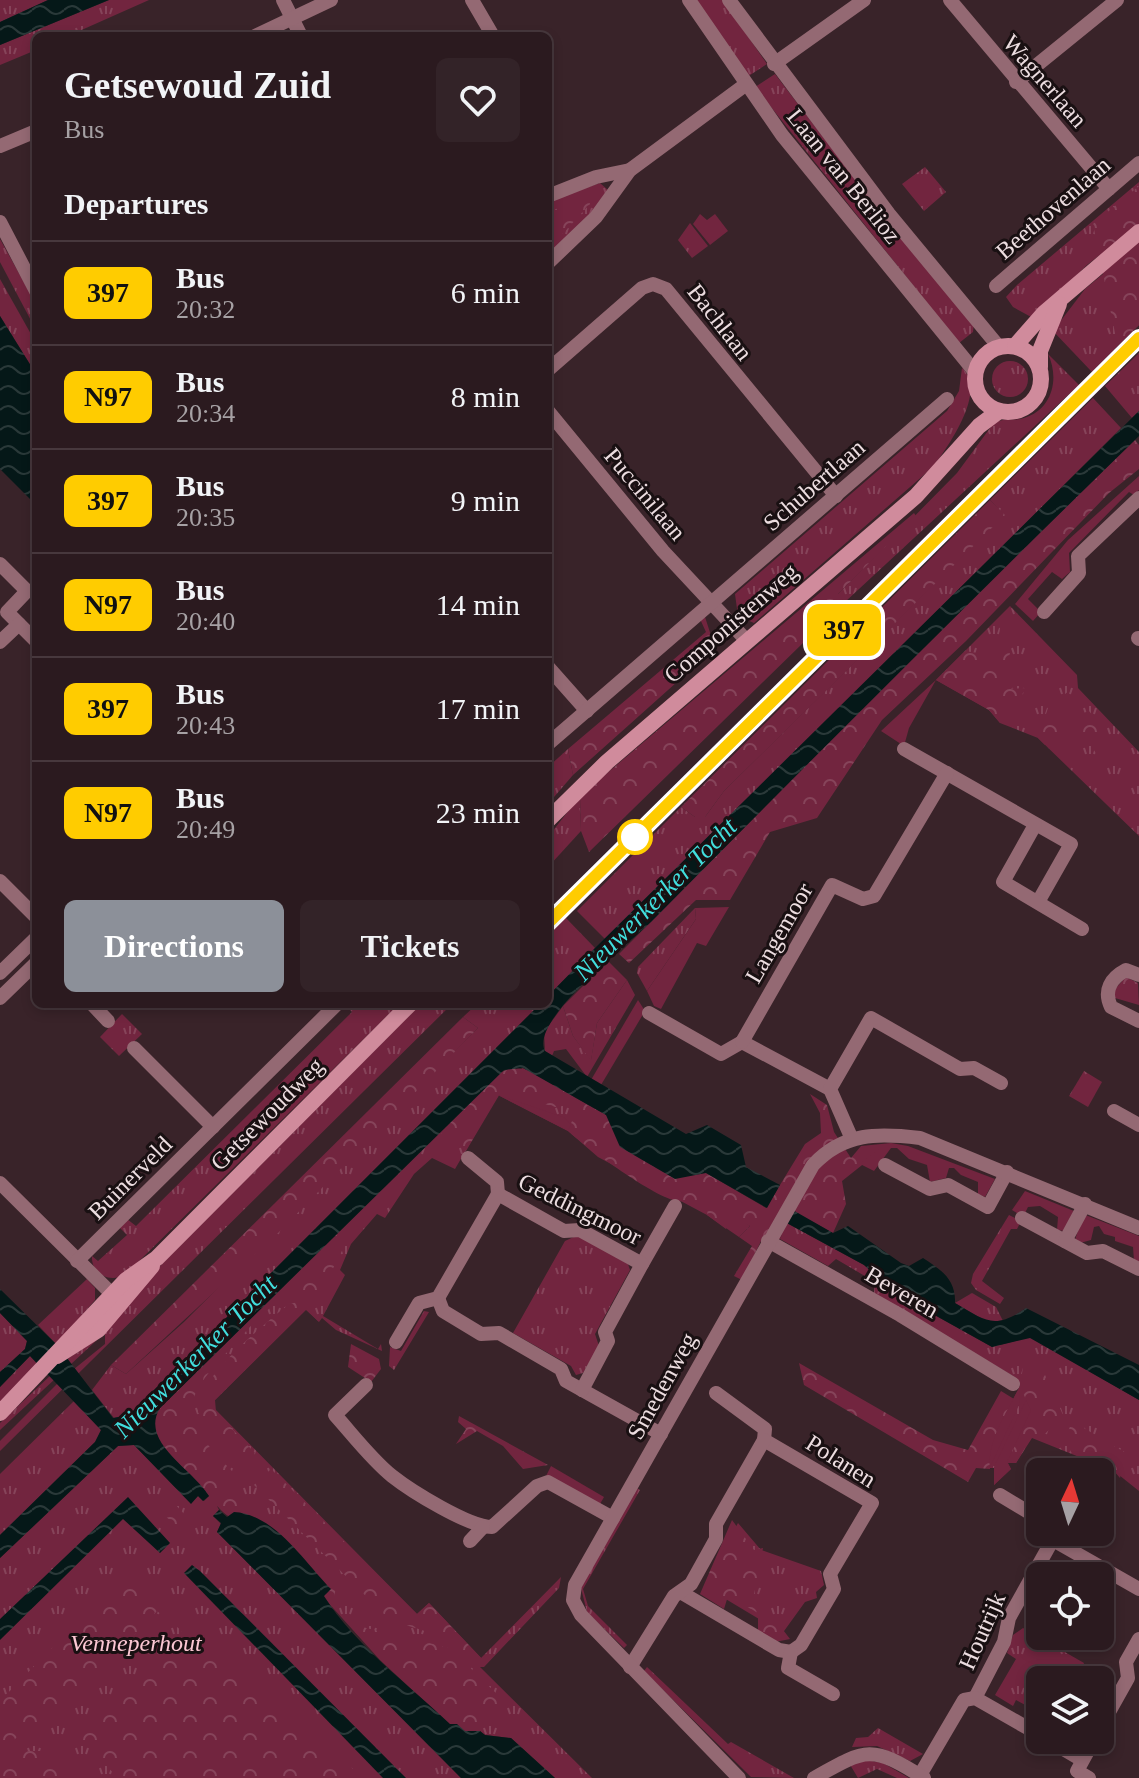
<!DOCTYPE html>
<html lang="en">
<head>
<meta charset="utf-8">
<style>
	body { margin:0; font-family:Georgia,serif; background:#332328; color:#f1f3f6; height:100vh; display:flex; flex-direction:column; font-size:30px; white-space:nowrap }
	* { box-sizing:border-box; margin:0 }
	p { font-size:26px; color:#a6a1a4 }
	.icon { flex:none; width:44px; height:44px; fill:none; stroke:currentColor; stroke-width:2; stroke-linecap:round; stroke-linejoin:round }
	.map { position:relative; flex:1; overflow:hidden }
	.sheet { position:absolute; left:32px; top:32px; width:520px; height:976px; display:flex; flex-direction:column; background:#2b1a1f; border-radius:12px; box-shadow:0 4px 12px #0003,0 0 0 2px #47383d }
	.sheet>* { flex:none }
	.badge { padding:0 16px; border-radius:12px; font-size:28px; line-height:52px }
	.needle { width:52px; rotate:4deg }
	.fabs { position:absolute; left:1026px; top:1458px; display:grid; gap:16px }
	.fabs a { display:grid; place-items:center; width:88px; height:88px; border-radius:12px; background:#2b1a1f; box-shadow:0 4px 12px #0003,0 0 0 2px #47383d; font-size:40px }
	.map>.badge { position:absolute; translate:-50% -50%; box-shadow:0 0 0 4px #fff }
	h2 { padding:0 32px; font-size:30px; line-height:72px }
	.round { display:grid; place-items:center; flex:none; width:84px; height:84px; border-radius:12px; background:#332328 }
	.head { display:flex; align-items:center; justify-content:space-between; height:136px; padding:0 32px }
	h1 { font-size:38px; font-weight:800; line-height:60px }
	.primary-button { display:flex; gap:16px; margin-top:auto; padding:16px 32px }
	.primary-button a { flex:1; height:92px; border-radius:12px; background:#8c9099; color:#fff; font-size:32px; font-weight:800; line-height:92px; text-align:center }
	.primary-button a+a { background:#332328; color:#f1f3f6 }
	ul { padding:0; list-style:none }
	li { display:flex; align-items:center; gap:24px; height:104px; padding:0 32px; border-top:2px solid #47383d }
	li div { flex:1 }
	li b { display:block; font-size:30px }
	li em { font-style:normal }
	li .badge { min-width:88px; font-weight:700; text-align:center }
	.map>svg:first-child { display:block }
	.grass { fill:url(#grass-tufts) }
	.forest { fill:url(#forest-crowns) }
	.garden { fill:#72253f }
	.water { fill:url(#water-waves) }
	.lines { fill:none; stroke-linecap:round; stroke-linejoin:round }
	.minor { stroke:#946973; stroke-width:14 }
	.secondary { stroke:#d08b9c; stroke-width:16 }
	.line-casing { stroke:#fff; stroke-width:18 }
	.line { stroke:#fc0; stroke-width:12 }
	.stop-dot { fill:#fff; stroke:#fc0; stroke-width:4 }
	.labels { text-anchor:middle; stroke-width:6; stroke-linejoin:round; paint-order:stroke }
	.street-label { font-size:24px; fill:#ecdde0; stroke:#191012 }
	.park-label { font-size:24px; font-style:italic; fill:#fcc7d3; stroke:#191012 }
	.water-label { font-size:26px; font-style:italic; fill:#41dedd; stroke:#191012 }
</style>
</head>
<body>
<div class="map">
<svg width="1139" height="1778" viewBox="0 0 1139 1778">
	<defs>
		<pattern id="grass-tufts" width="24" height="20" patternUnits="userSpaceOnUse" patternTransform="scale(2)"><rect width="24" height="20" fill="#72253f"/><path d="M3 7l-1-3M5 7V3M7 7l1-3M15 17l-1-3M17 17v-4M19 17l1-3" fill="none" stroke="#86445a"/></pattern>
		<pattern id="forest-crowns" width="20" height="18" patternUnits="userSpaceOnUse" patternTransform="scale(2)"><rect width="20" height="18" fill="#72253f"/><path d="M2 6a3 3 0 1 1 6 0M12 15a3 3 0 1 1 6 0" fill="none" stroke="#86445a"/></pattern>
		<pattern id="water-waves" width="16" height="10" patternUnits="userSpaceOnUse" patternTransform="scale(2)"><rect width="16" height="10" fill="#051818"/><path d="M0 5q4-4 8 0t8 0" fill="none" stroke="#2a3939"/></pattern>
	</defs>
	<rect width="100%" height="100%" fill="#392329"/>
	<!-- grass -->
	<g class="grass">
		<path d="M0,0H48L0,22Z"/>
		<path d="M109,0H149L68,36H36V50L0,65V45Z"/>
		<path d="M696,0H723L767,64L747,77Z"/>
		<path d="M775,74L868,196L974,323L973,332L959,343L755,87Z"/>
		<path d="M925,167L946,192L924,211L902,184Z"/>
		<path d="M1139,182V224L1087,265L1033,318L1013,307L1006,297L1017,285Z"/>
		<path d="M600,183L609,191L603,202L548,256V201Z"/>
		<path d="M690,223L708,246L692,258L678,240Z"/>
		<path d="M0,239L36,304V330L0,262Z"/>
		<path d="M1139,244V325L1092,372L1053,331L1085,289Z"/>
		<path d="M0,279L36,343V374L0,316Z"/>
		<path d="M1139,353V411L1132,418L1105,386Z"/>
		<path d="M1048,354L1079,385L845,602L837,595L957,473L993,424C1002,417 1012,422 1024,418C1052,410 1060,379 1048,354Z"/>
		<circle cx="1010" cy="379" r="18"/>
		<path d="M962,368C988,391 948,446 933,467L754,623L738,616L735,594L947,411L959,391Z"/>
		<path d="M1093,398L1121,428L606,940L577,911L681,807L695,817H705L724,791L1004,515L990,500Z"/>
		<path d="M1010,606L1077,675L1078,688L1139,752V836L1038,738L1000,723L989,710L936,680Z"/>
		<path d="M568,749L573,775L548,804V767Z"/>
		<path d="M580,796L581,831L549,866L548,837Z"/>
		<path d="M695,908L696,919L647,991L637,973L638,967Z"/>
		<path d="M565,917L595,948L548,996V934Z"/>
		<path d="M627,980L635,995L587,1077L566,1049L554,1051L552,1056L545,1051L544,1032L563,1006L573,1036L591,1060L597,1023Z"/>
		<path d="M345,1004H399L125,1275C109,1283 91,1274 92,1256L98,1261L127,1235L119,1227L127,1219L136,1226L352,1012Z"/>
		<path d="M421,1004H452L0,1451V1441L63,1378L105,1344V1332L159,1267Z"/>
		<path d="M477,1004H540L129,1415L114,1418L92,1390L111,1365L126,1374L184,1322L478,1028L463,1017Z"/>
		<path d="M122,1014L142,1034L119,1056L100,1037Z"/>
		<path d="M523,1068L606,1115L750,1226L739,1237L707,1215L598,1157L568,1131L498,1095L455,1169L432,1158L414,1174L385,1218L377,1214L351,1244L340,1270L345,1275L323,1316L378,1349L381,1344L382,1351L336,1330L322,1318L319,1322L306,1309L215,1400L214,1408L417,1614L429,1603L481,1658L561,1577L559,1588L484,1667H480L592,1778H555L511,1738L485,1735L480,1731H465L450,1725L380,1660L324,1598L217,1506L219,1510L213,1516L221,1524L217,1532L461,1778H0V1558L118,1446L134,1445L191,1503L198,1496L204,1501L209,1496L158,1441L160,1408L485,1087Z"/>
		<path d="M1084,1071L1102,1082L1088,1107L1069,1096Z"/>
		<path d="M1009,1215L1021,1221L1017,1229H1011L982,1281L1004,1298L1000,1304L976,1290L971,1283L973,1274Z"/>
		<path d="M783,1221L864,1265L895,1293L992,1347L1030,1337L1139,1400V1491L1114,1471L1032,1438L1016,1463H1008L1011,1469L994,1485V1468H976L1020,1386L1013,1376L874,1293L875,1282L836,1259L828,1266L780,1239L782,1235L777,1231Z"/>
		<path d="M578,1235L628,1264L630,1270L595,1334L599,1346L583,1373L576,1375L571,1366L513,1333L565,1241Z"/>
		<path d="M87,1279L95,1288V1300L57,1345L38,1325Z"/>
		<path d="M972,1293L996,1307L1003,1321L989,1323L955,1303Z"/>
		<path d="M424,1311L429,1312L394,1370L389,1366L390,1347L401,1351Z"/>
		<path d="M0,1313L27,1341L25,1349L0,1372Z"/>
		<path d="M98,1339L0,1430V1423L70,1357Z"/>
		<path d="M30,1356L39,1366L0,1403V1387Z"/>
		<path d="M74,1401L101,1430L95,1442L0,1535V1474Z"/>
		<path d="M635,1487L640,1490L583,1589L588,1606L627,1645L624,1648L587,1612L581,1588Z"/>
		<path d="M738,1523L761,1550L821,1571L824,1585L816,1592L817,1598L805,1602L779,1638L774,1628L704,1586Z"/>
		<path d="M1023,1628L1084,1663L1081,1671L1095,1680H1040V1713L1016,1700L1013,1706L995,1695L1016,1659L1007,1653L1013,1635Z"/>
		<path d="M647,1667L728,1744L731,1742L794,1778L751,1777L644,1671Z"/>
		<path d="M878,1728L923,1754L910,1761L877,1746L852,1747L856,1738L868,1737Z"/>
		<path d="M861,1759L883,1763L909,1778H897L877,1769L858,1778L849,1763Z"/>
	</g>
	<!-- forest -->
	<g class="forest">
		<path d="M1139,186V325L1123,340L1116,338L1093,224Z"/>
		<path d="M588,197L590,204L557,240L548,237V212Z"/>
		<path d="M1135,440L1139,445V469L1109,493L966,641L882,720L817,818L770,832L730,900H696L629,963L619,954L951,619Z"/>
		<path d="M990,500L1005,515L724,791L705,817H695L681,807Z"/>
		<path d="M914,513L916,516L838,594L845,602L589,852L581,831L580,796Z"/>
		<path d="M705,617L715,648L573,775L568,749L706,632L700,619Z"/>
		<path d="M1018,624L1000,689L1027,688L1000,723L989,710L936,680L965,651L997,656L1000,628Z"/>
		<path d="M1070,690L1055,723L1089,711L1110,736L1097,755L1084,734L1064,743L1045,745L1038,738L1048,708Z"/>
		<path d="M608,961L627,980L597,1023L591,1061L573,1036L563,1006Z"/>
		<path d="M1126,977L1138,983L1139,1005L1115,998L1114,990Z"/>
		<path d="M463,1017L478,1028L279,1232L126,1374L111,1365Z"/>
		<path d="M514,1067L530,1071L574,1097L559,1108L501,1092L466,1151L439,1132L499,1073Z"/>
		<path d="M810,1094L827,1105L834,1132L851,1158L861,1146H886L842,1181L846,1204L833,1233L791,1210L778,1230L782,1235L780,1239L763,1237L742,1280L734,1276L752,1246L739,1237L750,1226L732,1216L726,1229L707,1215L709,1202C698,1200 689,1202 678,1201C656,1199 586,1147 568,1131L580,1101L606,1115L620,1147L706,1173L766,1208L805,1144L821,1133L820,1113Z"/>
		<path d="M348,1222L349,1237L320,1294C308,1299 295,1292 283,1299C265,1309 247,1330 233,1346C174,1406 181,1420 238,1477L209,1496C193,1469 146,1447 156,1413Z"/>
		<path d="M299,1302L313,1312L319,1322L306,1310L215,1400L216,1412L255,1453L248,1459L236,1458L213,1441V1432L198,1412C199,1374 261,1329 288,1304Z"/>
		<path d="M351,1344L379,1359L381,1369L371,1382L348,1367Z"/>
		<path d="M799,1363L933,1440L968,1450L1001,1391L1014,1399L989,1456L990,1469L976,1468L968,1482L804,1385Z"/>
		<path d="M1041,1366L1063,1415L1044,1435L1031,1438L1016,1463H1007L1031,1411L1020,1386L1023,1367Z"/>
		<path d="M459,1416L548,1465L523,1469L503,1446L477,1431L456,1444L466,1429L458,1422Z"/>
		<path d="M1072,1421L1126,1453L1120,1478L1114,1471L1071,1452L1065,1440Z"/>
		<path d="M271,1469L417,1614L429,1603L485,1662L479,1667L450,1639L390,1620L254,1485Z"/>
		<path d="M236,1487L338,1578L332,1607C324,1597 325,1591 319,1579C312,1565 291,1541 277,1531C256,1518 230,1528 216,1503Z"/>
		<path d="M173,1502L186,1516L182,1530L154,1507Z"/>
		<path d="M732,1520L754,1550L763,1548L753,1600L764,1605L790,1639L775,1642L758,1630V1613L728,1596L724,1609L700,1594Z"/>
		<path d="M130,1568L363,1778H118L80,1738L182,1631L157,1611L48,1724L27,1727L13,1741L27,1751H50L77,1778H0V1701Z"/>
		<path d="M358,1626L450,1648L502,1699L496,1723L465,1731L457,1724L450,1725L355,1632Z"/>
	</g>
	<!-- garden -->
	<g class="garden">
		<path d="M700,214L707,220L715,214L728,231L710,245L693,224Z"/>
		<path d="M1139,476V490L1134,495L1129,492L1069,553L1070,572L1062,579L1052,572L1028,599L1041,612L1033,621L1015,604L1068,540Z"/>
		<path d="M936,680L909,728L904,746L881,731Z"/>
		<path d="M729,907L706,946L697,943L661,1009L654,1006L647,991L696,919L695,908Z"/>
		<path d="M638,1000L645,1011L601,1085L591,1080Z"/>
		<path d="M498,1095L563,1117L571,1124L568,1131Z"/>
		<path d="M891,1143L908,1146L995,1179L985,1197L978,1194V1182L961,1175L954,1168H949L946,1178L930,1182L927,1165L909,1159L897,1148H891L874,1171L860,1164L884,1146H861Z"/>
		<path d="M1025,1191L1074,1211L1065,1231L1057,1230L1058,1217L1040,1206L1028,1207L1023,1217L1012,1210Z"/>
		<path d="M1083,1214L1139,1236V1263L1134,1261L1133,1247L1115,1241V1237L1104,1234L1099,1226L1094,1227L1091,1240L1080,1243L1075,1240Z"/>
		<path d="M1020,1386L1019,1405L990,1467C987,1440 1009,1409 1020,1386Z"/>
		<path d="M1026,1400L1031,1410L1007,1462L1011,1469L994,1485V1467Z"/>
		<path d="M551,1466L604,1497L600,1504L546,1476Z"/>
	</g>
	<!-- water -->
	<g class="water">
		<path d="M48,0H109L0,45V22Z"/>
		<path d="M0,316L36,374V505L0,469Z"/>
		<path d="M1139,411V436C975,596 813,758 652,921C630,943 529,1020 545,1051L686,1134L707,1125L741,1145L746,1167L780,1185L767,1208L706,1173L675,1179L620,1147L606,1115L523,1068L504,1070L160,1408C139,1442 193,1469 209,1496L203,1501L198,1496L191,1504L134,1445L118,1446L0,1558V1535L95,1442L101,1430L30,1356L0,1387V1372L25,1349L27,1341L0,1313V1289L57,1345L113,1418L129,1415L540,1004H548V996L595,948Z"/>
		<path d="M791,1209L833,1233L848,1226L901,1263L909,1266L923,1258C942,1270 956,1280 955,1303C986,1321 994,1330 1026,1308L1139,1365V1400L1030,1338L992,1347L895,1293L864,1265L783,1221Z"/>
		<path d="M128,1497L170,1543L160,1553L123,1519L0,1640V1619Z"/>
		<path d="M219,1510L227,1517L234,1512C275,1514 305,1563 331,1589L324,1596C355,1645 408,1684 450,1724H457L465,1731H480L485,1735L511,1738L555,1778H461L217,1532L221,1523L213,1516Z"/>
		<path d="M192,1565L200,1571L406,1778H383L184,1573Z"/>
	</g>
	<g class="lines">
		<!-- minor -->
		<g class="minor">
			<path d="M283,0L301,36"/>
			<path d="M472,0L493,36"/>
			<path d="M689,0L782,135L975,372"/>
			<path d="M729,0L889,214L999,347"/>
			<path d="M950,0L1109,189"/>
			<path d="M255,36L331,0"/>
			<path d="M774,64L864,0"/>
			<path d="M1016,82L1117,0"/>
			<path d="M0,146L36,131"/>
			<path d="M548,196L596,177L630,170"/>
			<path d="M0,222L36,291"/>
			<path d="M548,263L596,217L630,170L745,85"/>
			<path d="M996,286L1139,163"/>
			<path d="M548,370L642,288L653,284L666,289L836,496"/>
			<path d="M548,411L663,551L747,641"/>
			<path d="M0,564L27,591L7,612L36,641"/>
			<path d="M1044,612L1079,573L1078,556L1139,498"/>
			<path d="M1138,638L1139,639"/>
			<path d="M0,642L19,624"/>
			<path d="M548,667L587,711"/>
			<path d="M548,744L947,399"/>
			<path d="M904,749L1071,844L1038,902"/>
			<path d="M1035,825L1003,882L1082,929"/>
			<path d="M0,881L36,917"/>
			<path d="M0,973L36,938"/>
			<path d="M1139,975L1126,970C1111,978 1103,990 1111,1007L1139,1021"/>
			<path d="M0,998L36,963"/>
			<path d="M92,1004L108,1021"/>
			<path d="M649,1013L721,1054L742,1042L830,1089"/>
			<path d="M742,1042L832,885L863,899L874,896L947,773"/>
			<path d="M134,1048L213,1127"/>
			<path d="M1114,1111L1139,1125"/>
			<path d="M851,1137L830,1089L871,1018L960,1069L974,1068L1001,1083"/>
			<path d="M468,1158L497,1182L498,1194"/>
			<path d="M885,1165L930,1189L948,1185L988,1207L1007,1172"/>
			<path d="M0,1183L119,1301"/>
			<path d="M1022,1218L1087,1253L1103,1251L1139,1269"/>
			<path d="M768,1241L900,1315L1013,1384"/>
			<path d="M1065,1241L1085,1204"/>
			<path d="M77,1261L337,1004"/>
			<path d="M642,1264L675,1206"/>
			<path d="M438,1298L443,1311L481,1334L499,1333L561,1369L566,1381L661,1434"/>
			<path d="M396,1342L419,1303L438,1298L498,1194L564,1231L580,1230L642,1264L605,1332L608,1341L582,1390"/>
			<path d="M366,1385L335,1415C353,1435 371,1459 392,1476C411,1491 469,1527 492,1527L537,1486L548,1482L613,1518"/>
			<path d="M1000,1495L1040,1519"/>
			<path d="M1053,1540L1139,1589"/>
			<path d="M470,1541L483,1527"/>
			<path d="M682,1593L779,1650L791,1652L801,1645L834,1589L830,1574L872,1503L764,1440L765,1429L716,1393"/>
			<path d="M791,1652L788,1668L833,1694"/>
			<path d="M630,1667L674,1596L691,1584L716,1539V1524L764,1440"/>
			<path d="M975,1698L1004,1642L1009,1618L1057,1532"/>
			<path d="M1100,1728L1128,1678L1126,1662L1139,1639"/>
			<path d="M1048,1740L1082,1760"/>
			<path d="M920,1775L964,1700L975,1698L1040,1735"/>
			<path d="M739,1778L581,1615L573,1600L575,1585L813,1165C844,1132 878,1133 920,1138L1139,1228"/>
			<path d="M814,1778C867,1748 871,1745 924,1778"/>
			<path d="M1089,1778L1077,1771L1094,1740"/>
		</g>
		<!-- secondary -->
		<g class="secondary">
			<circle cx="1008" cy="379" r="33"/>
			<path d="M1015,346L1044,313L1139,232"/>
			<path d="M1040,367V351L1059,304"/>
			<path d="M548,820L607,762L916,496L979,426L999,411"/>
			<path d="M57,1356L98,1330L152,1266"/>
			<path d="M0,1413L126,1280L157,1258L410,1004"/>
		</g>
	</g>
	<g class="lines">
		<!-- line casing -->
		<g class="line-casing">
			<path id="line" d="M548,923L1139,338"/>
		</g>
		<!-- line -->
		<use href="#line" class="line"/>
	</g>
	<!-- markers -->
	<circle class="stop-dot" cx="635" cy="837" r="16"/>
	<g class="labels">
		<!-- street labels -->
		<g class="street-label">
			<text transform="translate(1045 81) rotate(49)" y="8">Wagnerlaan</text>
			<text transform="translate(844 176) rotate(51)" y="8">Laan van Berlioz</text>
			<text transform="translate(1053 208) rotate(-41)" y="8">Beethovenlaan</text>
			<text transform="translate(720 322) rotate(52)" y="8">Bachlaan</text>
			<text transform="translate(814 485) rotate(-41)" y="8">Schubertlaan</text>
			<text transform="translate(645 494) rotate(50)" y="8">Puccinilaan</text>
			<text transform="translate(731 623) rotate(-41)" y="8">Componistenweg</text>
			<text transform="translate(779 933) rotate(-60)" y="8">Langemoor</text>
			<text transform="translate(267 1114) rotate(-45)" y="8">Getsewoudweg</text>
			<text transform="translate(130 1178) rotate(-45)" y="8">Buinerveld</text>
			<text transform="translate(580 1209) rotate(26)" y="8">Geddingmoor</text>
			<text transform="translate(902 1292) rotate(30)" y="8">Beveren</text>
			<text transform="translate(662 1386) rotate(-61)" y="8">Smedenweg</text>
			<text transform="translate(841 1461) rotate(32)" y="8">Polanen</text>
			<text transform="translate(982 1631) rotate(-66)" y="8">Houtrijk</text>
		</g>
		<!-- park labels -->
		<g class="park-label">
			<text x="136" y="1651">Venneperhout</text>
		</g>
		<!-- water labels -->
		<g class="water-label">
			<text transform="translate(655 899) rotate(-45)" y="9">Nieuwerkerker Tocht</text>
			<text transform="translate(195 1356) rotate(-45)" y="9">Nieuwerkerker Tocht</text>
		</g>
	</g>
</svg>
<div class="fabs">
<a><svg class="needle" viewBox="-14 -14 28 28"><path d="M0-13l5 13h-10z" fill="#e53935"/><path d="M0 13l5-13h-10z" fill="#a6a1a4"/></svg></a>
<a><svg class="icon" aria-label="locate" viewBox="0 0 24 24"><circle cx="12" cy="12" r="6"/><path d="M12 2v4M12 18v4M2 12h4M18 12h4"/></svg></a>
<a><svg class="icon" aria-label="layers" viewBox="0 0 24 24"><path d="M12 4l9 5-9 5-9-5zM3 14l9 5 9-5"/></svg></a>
</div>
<b class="badge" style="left:844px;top:630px;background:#fc0;color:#111">397</b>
<section class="sheet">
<div class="head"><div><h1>Getsewoud Zuid</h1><p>Bus</p></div><a class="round"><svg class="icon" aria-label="heart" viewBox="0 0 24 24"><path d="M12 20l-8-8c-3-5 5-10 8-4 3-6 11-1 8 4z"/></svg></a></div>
<h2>Departures</h2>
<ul>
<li><span class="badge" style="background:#fc0;color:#111">397</span><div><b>Bus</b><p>20:32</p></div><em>6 min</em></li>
<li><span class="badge" style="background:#fc0;color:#111">N97</span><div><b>Bus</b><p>20:34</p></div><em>8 min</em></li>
<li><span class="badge" style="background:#fc0;color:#111">397</span><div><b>Bus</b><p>20:35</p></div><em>9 min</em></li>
<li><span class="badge" style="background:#fc0;color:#111">N97</span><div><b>Bus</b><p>20:40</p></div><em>14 min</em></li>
<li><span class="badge" style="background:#fc0;color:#111">397</span><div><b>Bus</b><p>20:43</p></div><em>17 min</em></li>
<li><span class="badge" style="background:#fc0;color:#111">N97</span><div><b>Bus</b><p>20:49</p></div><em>23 min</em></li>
</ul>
<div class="primary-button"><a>Directions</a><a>Tickets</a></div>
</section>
</div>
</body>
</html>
